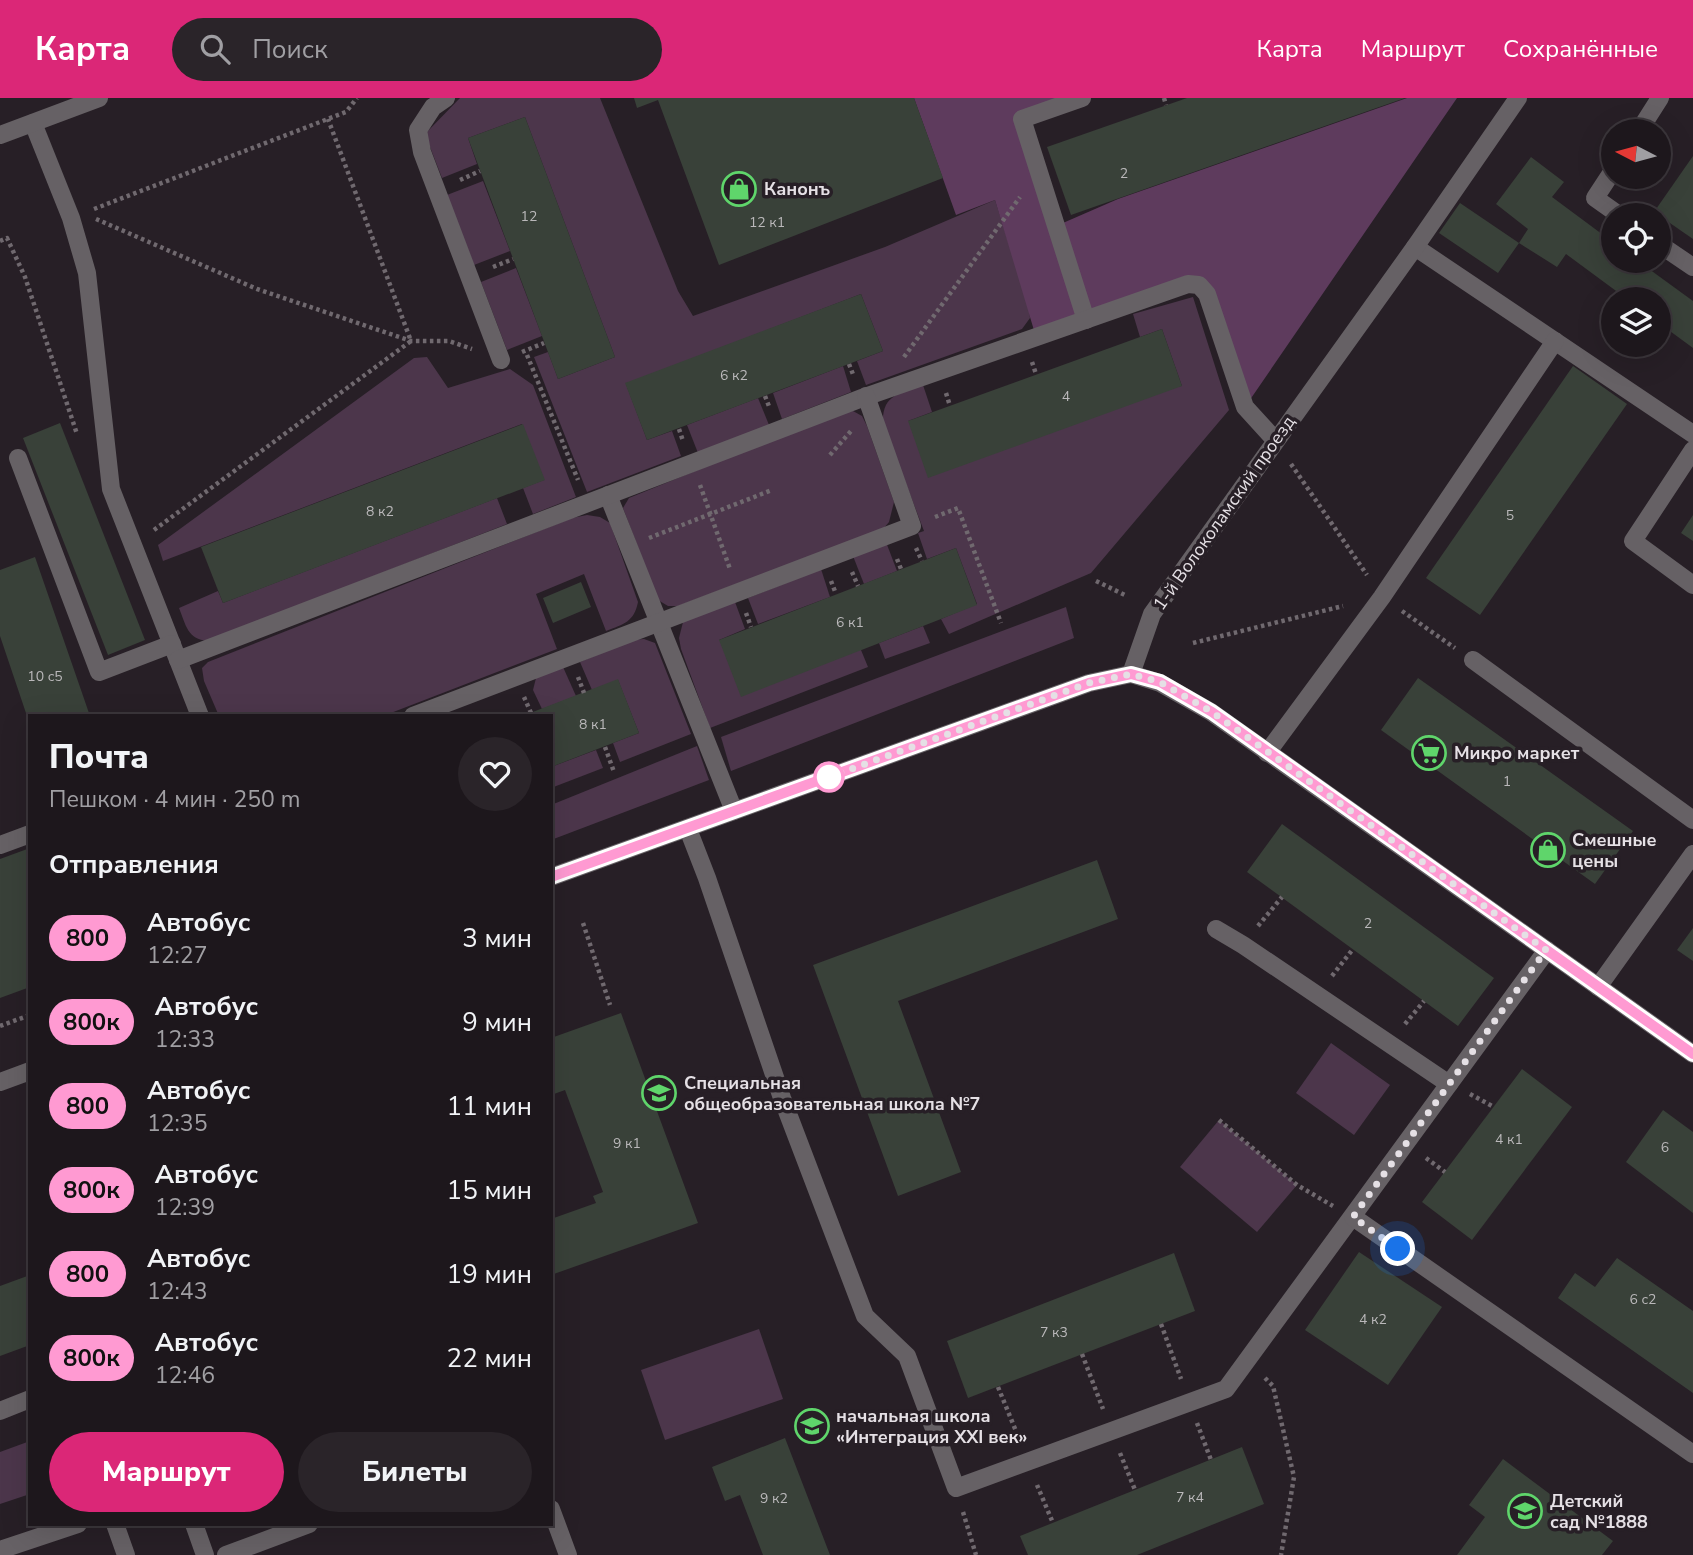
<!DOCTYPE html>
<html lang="ru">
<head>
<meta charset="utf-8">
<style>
	body { margin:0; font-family:"Nunito Sans",sans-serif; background:#2a2429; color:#f1f3f6; height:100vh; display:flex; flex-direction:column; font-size:26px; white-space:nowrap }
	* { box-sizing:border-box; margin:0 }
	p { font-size:23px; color:#a09fa3 }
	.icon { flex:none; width:38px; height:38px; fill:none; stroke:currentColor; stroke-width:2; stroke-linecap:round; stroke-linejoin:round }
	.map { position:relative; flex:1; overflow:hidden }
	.sheet { position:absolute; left:28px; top:616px; width:525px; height:812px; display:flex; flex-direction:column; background:#1d171c; border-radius:0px; box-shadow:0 7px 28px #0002,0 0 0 2px #3b363b }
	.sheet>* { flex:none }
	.badge { padding:0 14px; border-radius:23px; font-size:24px; line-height:46px }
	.needle { width:46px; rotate:276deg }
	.tools { position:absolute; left:1601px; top:21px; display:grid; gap:14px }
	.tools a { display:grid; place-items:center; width:70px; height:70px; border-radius:50%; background:#1d171c; box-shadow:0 7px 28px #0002,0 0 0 2px #3b363b; font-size:35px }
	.you { position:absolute; width:35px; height:35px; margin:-18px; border:5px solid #fff; border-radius:50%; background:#1a73e8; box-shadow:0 0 0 10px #1a73e833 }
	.map>.badge { position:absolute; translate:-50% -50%; box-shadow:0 0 0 4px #fff }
	h2 { padding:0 21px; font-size:26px; line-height:63px }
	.round { display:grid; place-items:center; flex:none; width:74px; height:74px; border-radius:37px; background:#2a2429 }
	.head { display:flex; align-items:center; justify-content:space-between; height:119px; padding:0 21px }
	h1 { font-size:33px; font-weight:800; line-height:52px }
	.button { display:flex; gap:14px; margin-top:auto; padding:14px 21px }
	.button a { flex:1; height:80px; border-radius:42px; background:#db2777; color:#fff; font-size:28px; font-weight:800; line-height:80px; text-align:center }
	.button a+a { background:#2a2429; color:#f1f3f6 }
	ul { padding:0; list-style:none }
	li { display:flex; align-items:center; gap:21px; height:84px; padding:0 21px }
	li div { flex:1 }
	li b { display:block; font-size:26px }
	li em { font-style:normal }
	li .badge { min-width:77px; font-weight:700; text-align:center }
	header { display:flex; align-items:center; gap:42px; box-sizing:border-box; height:98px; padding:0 35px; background:#db2777; color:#fff }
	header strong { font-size:33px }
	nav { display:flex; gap:38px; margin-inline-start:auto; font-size:24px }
	.search { width:490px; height:63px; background:#2a2429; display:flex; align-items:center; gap:18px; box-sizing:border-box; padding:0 24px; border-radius:38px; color:#a09fa3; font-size:26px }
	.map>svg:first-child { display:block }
	.green { fill:#4c364b }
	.forest { fill:#5e3b5d }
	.building { fill:#394139 }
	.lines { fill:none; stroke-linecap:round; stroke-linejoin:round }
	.path { stroke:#70696f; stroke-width:4.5; stroke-dasharray:3.5 3.5; stroke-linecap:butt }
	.minor { stroke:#666165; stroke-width:18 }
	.line-casing { stroke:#fff; stroke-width:16 }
	.line { stroke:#ff9ad2; stroke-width:10 }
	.walk { stroke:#e5e0e5; stroke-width:7; stroke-dasharray:0 12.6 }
	.stop-dot { fill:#fff; stroke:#ff9ad2; stroke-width:3.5 }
	.labels { text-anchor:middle; stroke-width:7; stroke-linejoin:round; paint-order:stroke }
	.number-label { font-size:14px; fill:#bab8ba }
	.poi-label { font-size:18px; font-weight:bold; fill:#e5e0e5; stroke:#271f26; text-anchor:start }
	.street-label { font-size:18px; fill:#e5e0e5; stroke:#271f26 }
</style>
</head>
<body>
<header>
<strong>Карта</strong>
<div class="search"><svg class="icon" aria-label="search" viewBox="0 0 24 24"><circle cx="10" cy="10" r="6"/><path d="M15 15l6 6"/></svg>Поиск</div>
<nav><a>Карта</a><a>Маршрут</a><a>Сохранённые</a></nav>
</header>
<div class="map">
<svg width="1693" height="1457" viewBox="0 0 1693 1457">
	<rect width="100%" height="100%" fill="#271f26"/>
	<!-- green -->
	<g class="green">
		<path d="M460,0H600L678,193L693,218L885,149L995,102L1029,210L1030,220L1022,231L866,287L857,263L883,253L861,196L626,286L647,342L672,333L681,358L587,394L534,259L548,254L558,281L615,259L525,19L468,40L477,66L442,80L425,36Z"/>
		<path d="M483,83L510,153L474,167L447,97Z"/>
		<path d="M516,170L542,238L507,252L481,184Z"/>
		<path d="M1193,199L1229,312L1091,475L949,536L941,521L977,506L956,450L927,461L918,435L924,433L883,325C882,296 900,296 923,287L932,314L908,323L1182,288L1162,231L1140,239L1133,216Z"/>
		<path d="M427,259L448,290L510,271L533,287L576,399L533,416L523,390L544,382L522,326L163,463L158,447L414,260Z"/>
		<path d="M843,268L851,294L782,321L773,295Z"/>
		<path d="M758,300L769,327L698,355L687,327Z"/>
		<path d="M853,313L862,318L867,328L894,404L889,424L883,431L678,508H668L658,502L623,410L629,400L840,314Z"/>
		<path d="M497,400L507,426L208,543C187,541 186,527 179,510L218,493L223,505Z"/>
		<path d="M587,417L600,419L610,425L638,504C634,524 624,526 606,533L584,476L536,496L557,551L383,618H219L204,583L202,570L208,564L572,420Z"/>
		<path d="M886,444L897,473L864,486L853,458Z"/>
		<path d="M821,471L830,499L758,526L748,500Z"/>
		<path d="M735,504L745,531L719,542L861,552L868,569L710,630L681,551L679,540L683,524Z"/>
		<path d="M1066,509L1074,540L731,673L721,639Z"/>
		<path d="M923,528L930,545L885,561L879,545Z"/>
		<path d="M644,541L655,545L691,636L620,664L613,645L639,635L618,582L592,592L580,564L632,542Z"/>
		<path d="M563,569L576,598L542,611L533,592L536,580Z"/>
		<path d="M697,648L709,682L551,742V707Z"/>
		<path d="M596,652L603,670L551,690V669Z"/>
		<path d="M1331,945L1390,987L1354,1037L1296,995Z"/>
		<path d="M1219,1022L1297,1087L1257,1134L1180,1069Z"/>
		<path d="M759,1231L783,1301L665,1342L641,1272Z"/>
		<path d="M30,1343V1396L0,1406V1354Z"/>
	</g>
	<!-- forest -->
	<path class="forest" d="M914,0H1082L1022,21L1056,128L1118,101L1407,0H1457L1245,309L1199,187L1036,239L995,102L956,117Z"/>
	<!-- building -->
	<g class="building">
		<path d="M634,0H914L943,80L719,167L658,2L637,10Z"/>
		<path d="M1187,0H1405L1071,117L1047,49Z"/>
		<path d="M525,19L615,259L558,281L468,40Z"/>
		<path d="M1693,58V141L1654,114Z"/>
		<path d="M1531,59L1564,84L1552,99L1614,145V163H1638L1693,203V250L1659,225V201H1627L1566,156L1557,169L1519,145L1498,175L1439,135L1460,105L1519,145L1528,131L1496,106Z"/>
		<path d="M861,196L883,253L647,342L625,285Z"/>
		<path d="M1162,231L1182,288L928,380L908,323Z"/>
		<path d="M1573,268L1627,306L1480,517L1426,480Z"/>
		<path d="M60,325L145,542L108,557L23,340Z"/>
		<path d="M523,326L545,382L223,505L201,449Z"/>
		<path d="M1693,417V443L1681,435Z"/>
		<path d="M956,450L977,507L741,599L719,542Z"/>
		<path d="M35,459L90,618H30L29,624L0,538V472Z"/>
		<path d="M581,484L591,509L553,525L543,500Z"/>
		<path d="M1418,580L1633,733L1595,786L1381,632Z"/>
		<path d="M618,581L639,635L551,669V618L525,617Z"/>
		<path d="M1282,726L1494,880L1458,928L1247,774Z"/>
		<path d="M30,750V889L0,900V761Z"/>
		<path d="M1097,762L1118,821L898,903L961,1074L898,1098L813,867Z"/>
		<path d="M1693,830V863L1677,852Z"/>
		<path d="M621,915L698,1125L551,1177V1121L596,1105L593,1098L603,1094L565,992L554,996L551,989V940Z"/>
		<path d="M1522,971L1572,1009L1472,1142L1422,1104Z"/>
		<path d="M1663,1012L1693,1034V1115L1626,1064Z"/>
		<path d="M1359,1154L1442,1209L1388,1287L1305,1232Z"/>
		<path d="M1174,1155L1195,1213L968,1300L947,1243Z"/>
		<path d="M1617,1160L1693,1213V1295L1558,1200L1575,1175L1595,1189Z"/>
		<path d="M30,1177V1247L0,1258V1188Z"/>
		<path d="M785,1340L830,1457H763L740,1397L725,1403L712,1369Z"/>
		<path d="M1242,1349L1264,1406L1137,1457H1028L1020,1438Z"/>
		<path d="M1503,1361L1613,1443L1602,1457H1457L1485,1419L1469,1407Z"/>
	</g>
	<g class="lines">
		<!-- path -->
		<g class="path">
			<path d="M1164,0L1166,7"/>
			<path d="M460,82L480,73"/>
			<path d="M94,111L346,14L357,0"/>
			<path d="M96,121L257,191L411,243H449L472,251"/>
			<path d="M0,143L7,140L25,179L77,336"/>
			<path d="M493,169L513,161"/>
			<path d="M522,254L544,245"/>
			<path d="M527,257L578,382"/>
			<path d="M904,259L1020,99"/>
			<path d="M1032,264L1036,276"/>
			<path d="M849,266L854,279"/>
			<path d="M946,295L950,308"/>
			<path d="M765,298L770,311"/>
			<path d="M679,331L683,343"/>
			<path d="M830,357L851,333"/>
			<path d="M1291,366L1367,477"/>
			<path d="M700,387L730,471"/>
			<path d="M935,419L958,410L1001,525"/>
			<path d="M154,432L411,243L328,21"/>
			<path d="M649,440L772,392"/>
			<path d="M916,450L922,463"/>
			<path d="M897,461L901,471"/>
			<path d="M852,474L858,488"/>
			<path d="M831,483L836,496"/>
			<path d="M1096,483L1125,497"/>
			<path d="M1402,513L1455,550"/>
			<path d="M746,515L751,529"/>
			<path d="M1193,545L1343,508"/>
			<path d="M578,579L584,595"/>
			<path d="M524,599L531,615"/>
			<path d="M605,649L614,674"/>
			<path d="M583,825L610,907"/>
			<path d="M1258,828L1282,799"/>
			<path d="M1332,878L1353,851"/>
			<path d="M1405,926L1424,903"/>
			<path d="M0,928L30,917"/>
			<path d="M1470,996L1494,1009"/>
			<path d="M1219,1022L1297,1087L1333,1108"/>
			<path d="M1426,1060L1445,1074"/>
			<path d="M1161,1226L1181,1281"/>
			<path d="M1082,1256L1103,1311"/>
			<path d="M1265,1280L1273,1288L1294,1379L1281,1457"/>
			<path d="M998,1289L1020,1343"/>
			<path d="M1197,1325L1211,1362"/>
			<path d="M1120,1355L1135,1392"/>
			<path d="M1037,1387L1053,1425"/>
			<path d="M963,1414L976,1457"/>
		</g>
		<!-- minor -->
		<g class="minor">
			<path d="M446,0L433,9L418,32L422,54L501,262"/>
			<path d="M1082,0L1022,21L1086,222"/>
			<path d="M33,25L71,120L87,175L111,391L200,618"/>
			<path d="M1639,33L1660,0"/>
			<path d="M0,37L99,0"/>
			<path d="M1614,71L1595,100L1619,117"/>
			<path d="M1659,146L1693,169"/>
			<path d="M1415,149L1693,336"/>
			<path d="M1693,352L1633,443L1693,487"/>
			<path d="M18,360L99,574L172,546"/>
			<path d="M608,397L734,713"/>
			<path d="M178,562L862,300L1188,186L1199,187L1207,196L1245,309L1275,342"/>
			<path d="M1473,562L1693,722"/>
			<path d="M1131,576L1152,516L1415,149L1518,0"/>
			<path d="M1131,576L1160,585L1211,614L1693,956"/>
			<path d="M413,618L912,428L866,298"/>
			<path d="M1267,655L1382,499L1555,243"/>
			<path d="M688,731L707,780L782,1000L865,1218L907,1258L956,1390L1226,1291L1547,852"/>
			<path d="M0,747L30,736"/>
			<path d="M551,779L1089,585L1131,576"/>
			<path d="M1216,831L1243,847L1449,986"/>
			<path d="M1598,889L1693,756"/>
			<path d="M0,984L30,973"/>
			<path d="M1353,1119L1693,1356"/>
			<path d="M0,1313L30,1301"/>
			<path d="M551,1411L568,1457"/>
			<path d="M115,1426L126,1457"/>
			<path d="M194,1426L205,1457"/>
			<path d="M0,1452L78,1426"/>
			<path d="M226,1457L309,1426"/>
		</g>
	</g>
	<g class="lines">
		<!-- line casing -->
		<g class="line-casing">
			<path id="line" d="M551,779L1089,585L1131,576L1160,584L1212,614L1693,956"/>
		</g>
		<!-- line -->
		<use href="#line" class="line"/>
		<!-- walk -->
		<path class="walk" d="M829,679L1089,585L1131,576L1160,584L1212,614L1546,852L1353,1119L1398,1151"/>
	</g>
	<!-- icons -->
	<defs>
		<g id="shop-ring" transform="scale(1.75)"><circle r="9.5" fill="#271f26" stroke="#5fd56b" stroke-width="1.5"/><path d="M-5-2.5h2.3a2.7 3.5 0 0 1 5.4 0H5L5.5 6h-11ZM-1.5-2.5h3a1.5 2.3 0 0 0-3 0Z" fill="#5fd56b"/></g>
		<g id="supermarket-ring" transform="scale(1.75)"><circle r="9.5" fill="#271f26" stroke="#5fd56b" stroke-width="1.5"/><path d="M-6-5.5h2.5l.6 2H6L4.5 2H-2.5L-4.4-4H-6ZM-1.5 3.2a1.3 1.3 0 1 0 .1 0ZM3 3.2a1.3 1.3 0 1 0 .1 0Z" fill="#5fd56b"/></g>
		<g id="school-ring" transform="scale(1.75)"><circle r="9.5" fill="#271f26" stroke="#5fd56b" stroke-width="1.5"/><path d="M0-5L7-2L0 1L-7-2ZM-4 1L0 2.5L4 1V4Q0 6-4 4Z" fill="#5fd56b"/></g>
	</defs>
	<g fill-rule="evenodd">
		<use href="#shop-ring" x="739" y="91"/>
		<use href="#supermarket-ring" x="1429" y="655"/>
		<use href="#shop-ring" x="1548" y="752"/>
		<use href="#school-ring" x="659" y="995"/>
		<use href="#school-ring" x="812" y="1328"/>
		<use href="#school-ring" x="1525" y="1413"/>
	</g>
	<!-- markers -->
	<circle class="stop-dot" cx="829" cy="679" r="14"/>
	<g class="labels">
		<!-- number labels -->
		<g class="number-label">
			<text x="1124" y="80">2</text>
			<text x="529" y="123">12</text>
			<text x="767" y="129">12 к1</text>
			<text x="734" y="282">6 к2</text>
			<text x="1066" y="303">4</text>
			<text x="380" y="418">8 к2</text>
			<text x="1510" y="422">5</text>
			<text x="850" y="529">6 к1</text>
			<text x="45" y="583">10 с5</text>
			<text x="593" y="631">8 к1</text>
			<text x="1507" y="688">1</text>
			<text x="1368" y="830">2</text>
			<text x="1509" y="1046">4 к1</text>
			<text x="627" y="1050">9 к1</text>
			<text x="1665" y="1054">6</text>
			<text x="1643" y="1206">6 с2</text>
			<text x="1373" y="1226">4 к2</text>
			<text x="1054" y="1239">7 к3</text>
			<text x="1190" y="1404">7 к4</text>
			<text x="774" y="1405">9 к2</text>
		</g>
		<!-- poi labels -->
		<g class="poi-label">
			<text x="764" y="97">Канонъ</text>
			<text x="1454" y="661">Микро маркет</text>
			<text x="1572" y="748">Смешные<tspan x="1572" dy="21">цены</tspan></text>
			<text x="684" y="991">Специальная<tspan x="684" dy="21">общеобразовательная школа №7</tspan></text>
			<text x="836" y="1324">начальная школа<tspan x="836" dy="21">«Интеграция XXI век»</tspan></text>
			<text x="1550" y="1409">Детский<tspan x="1550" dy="21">сад №1888</tspan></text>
		</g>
		<!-- street labels -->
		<g class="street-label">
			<text transform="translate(1224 415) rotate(-55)" y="6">1-й Волоколамский проезд</text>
		</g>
	</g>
</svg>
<div class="tools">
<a><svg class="needle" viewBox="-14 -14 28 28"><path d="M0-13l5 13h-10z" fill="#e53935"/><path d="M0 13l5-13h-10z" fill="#a09fa3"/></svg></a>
<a><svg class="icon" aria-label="locate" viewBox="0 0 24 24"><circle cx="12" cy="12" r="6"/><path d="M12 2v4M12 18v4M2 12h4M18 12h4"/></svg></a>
<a><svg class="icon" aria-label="layers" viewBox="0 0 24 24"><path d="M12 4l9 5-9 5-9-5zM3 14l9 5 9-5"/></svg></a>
</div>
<div class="you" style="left:1398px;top:1151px"></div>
<section class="sheet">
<div class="head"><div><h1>Почта</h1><p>Пешком · 4 мин · 250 m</p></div><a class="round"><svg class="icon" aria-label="heart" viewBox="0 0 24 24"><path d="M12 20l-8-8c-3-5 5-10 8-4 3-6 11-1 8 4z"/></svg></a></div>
<h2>Отправления</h2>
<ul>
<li><span class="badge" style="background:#ff9ad2;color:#111">800</span><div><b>Автобус</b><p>12:27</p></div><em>3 мин</em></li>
<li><span class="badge" style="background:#ff9ad2;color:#111">800к</span><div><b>Автобус</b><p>12:33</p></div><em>9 мин</em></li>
<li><span class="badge" style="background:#ff9ad2;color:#111">800</span><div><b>Автобус</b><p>12:35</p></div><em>11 мин</em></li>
<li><span class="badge" style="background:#ff9ad2;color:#111">800к</span><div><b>Автобус</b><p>12:39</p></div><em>15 мин</em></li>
<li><span class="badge" style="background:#ff9ad2;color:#111">800</span><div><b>Автобус</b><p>12:43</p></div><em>19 мин</em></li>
<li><span class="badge" style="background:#ff9ad2;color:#111">800к</span><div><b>Автобус</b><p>12:46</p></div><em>22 мин</em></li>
</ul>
<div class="button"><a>Маршрут</a><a>Билеты</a></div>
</section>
</div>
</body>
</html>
